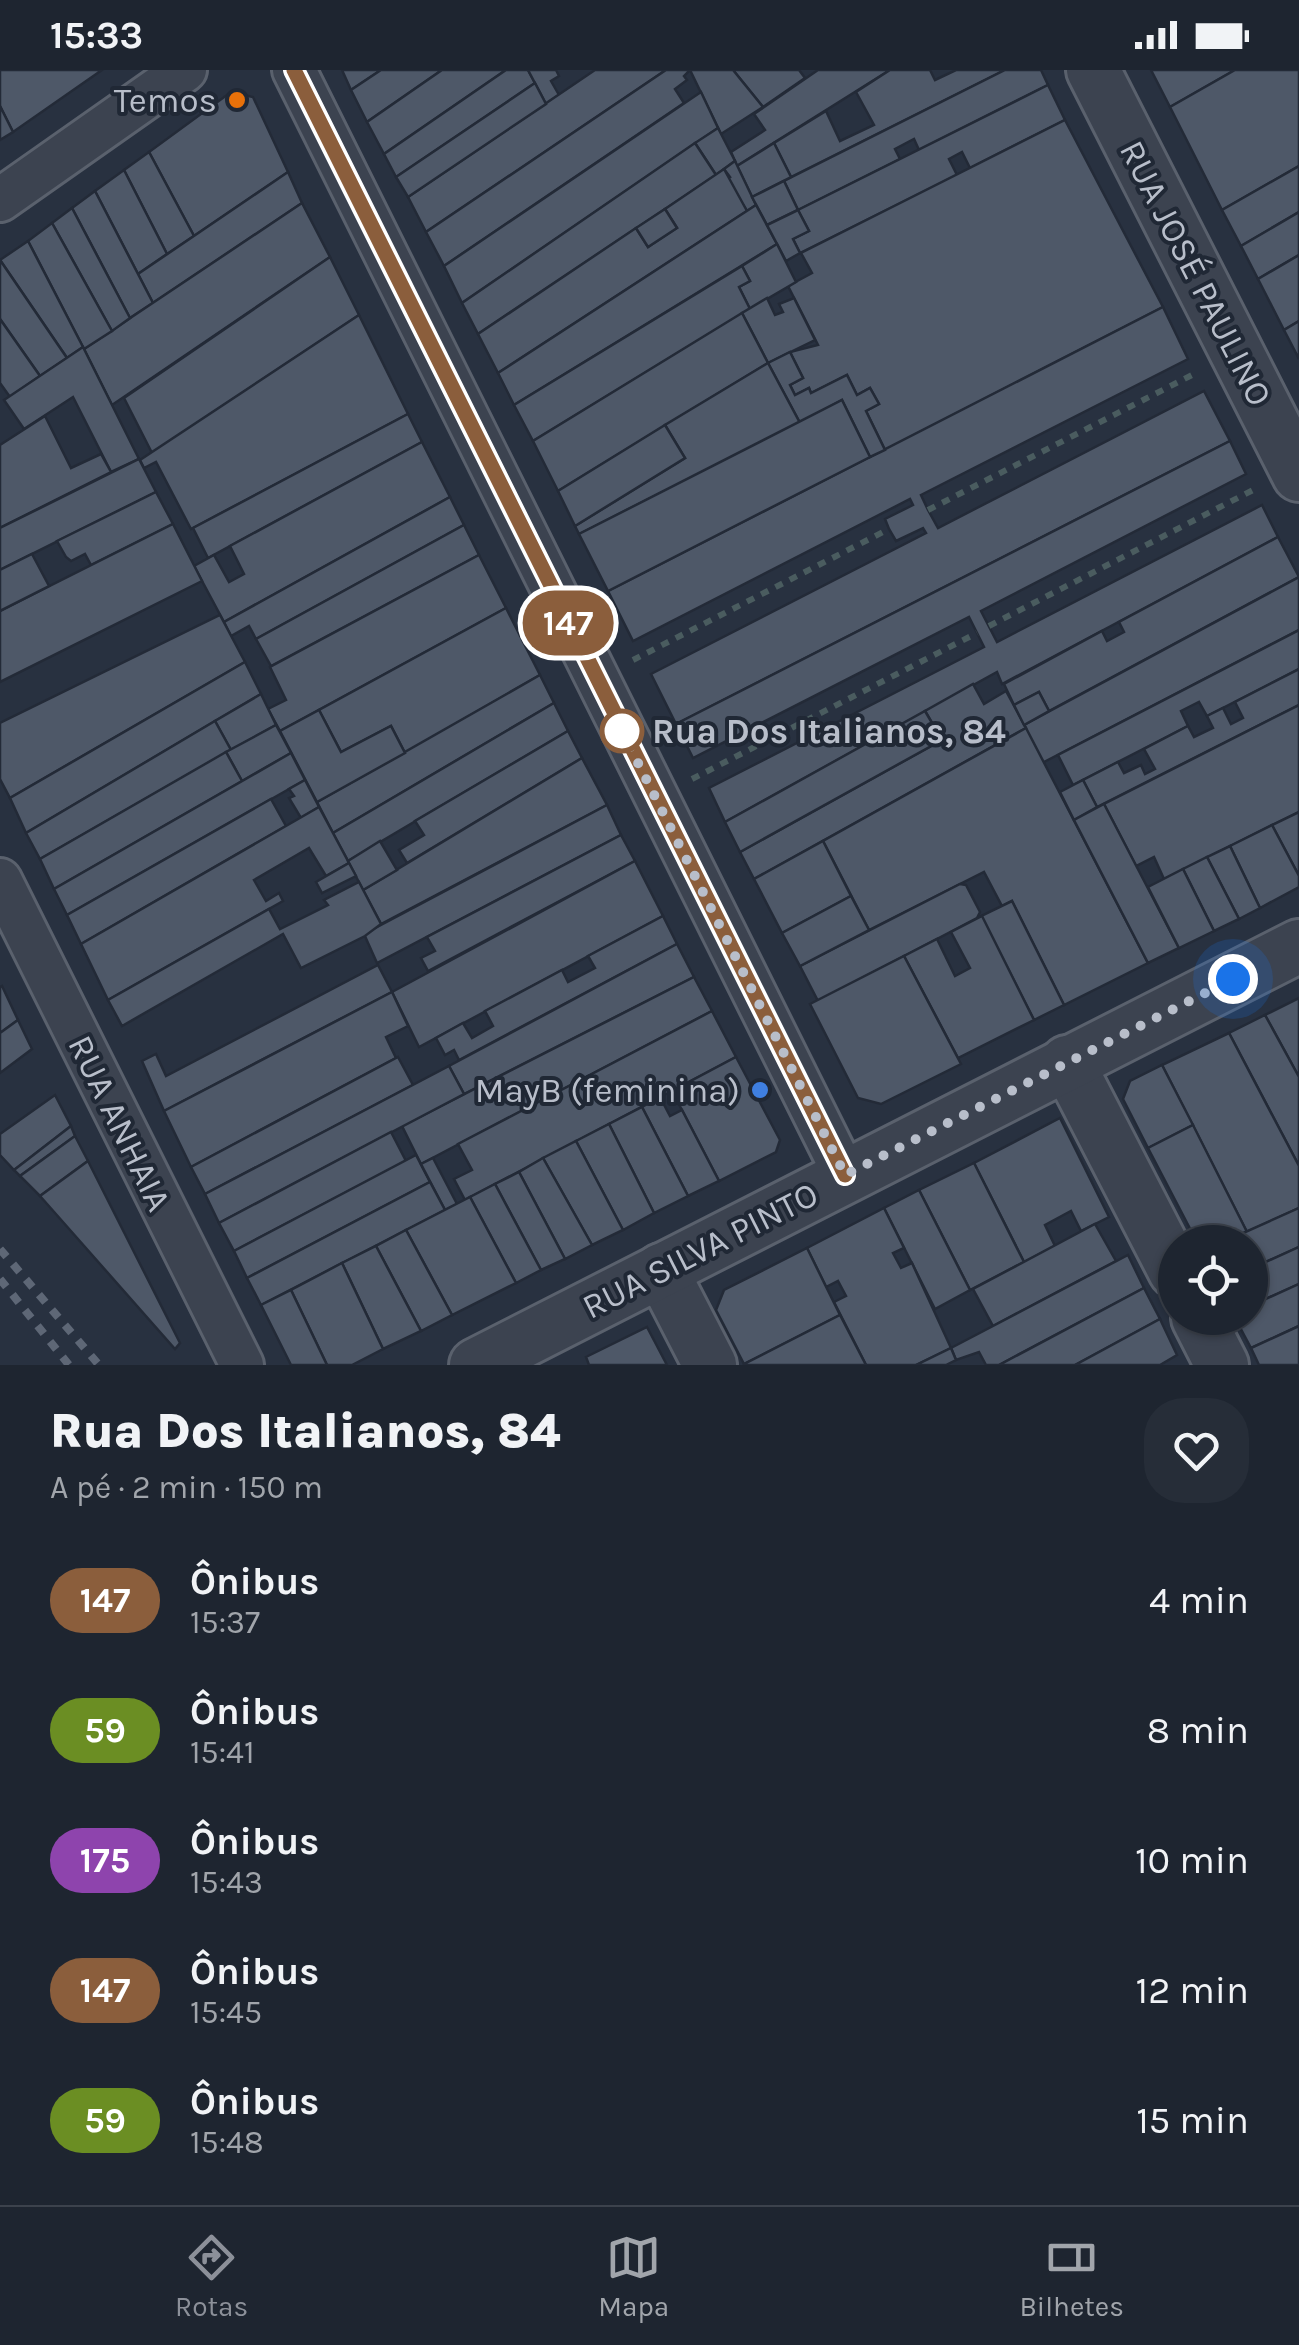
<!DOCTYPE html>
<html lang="pt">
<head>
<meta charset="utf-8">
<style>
	body { margin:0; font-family:Karla,sans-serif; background:#262d38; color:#f1f3f6; height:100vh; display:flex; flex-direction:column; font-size:38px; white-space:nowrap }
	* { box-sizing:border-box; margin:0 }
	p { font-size:32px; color:#a1a5ab }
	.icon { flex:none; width:55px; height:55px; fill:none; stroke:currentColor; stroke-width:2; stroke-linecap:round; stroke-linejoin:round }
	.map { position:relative; height:1295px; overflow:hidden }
	.side { display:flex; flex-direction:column; background:#1e2530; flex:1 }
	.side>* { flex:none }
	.badge { padding:0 20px; border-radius:32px; font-size:35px; line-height:65px }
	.buttons { position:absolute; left:1158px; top:1155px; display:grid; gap:20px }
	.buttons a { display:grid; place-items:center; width:110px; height:110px; border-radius:50%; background:#1e2530; box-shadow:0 2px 8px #0004,0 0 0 2px #3c424c; font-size:50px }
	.you { position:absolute; width:50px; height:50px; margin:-25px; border:8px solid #fff; border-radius:50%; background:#1a73e8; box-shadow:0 0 0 15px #1a73e833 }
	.map>.badge { position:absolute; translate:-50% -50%; box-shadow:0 0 0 5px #fff }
	.round { display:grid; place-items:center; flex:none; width:105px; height:105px; border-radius:40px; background:#262d38 }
	.summary { display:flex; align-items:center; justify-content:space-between; height:170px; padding:0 50px }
	h1 { font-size:48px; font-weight:800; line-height:75px }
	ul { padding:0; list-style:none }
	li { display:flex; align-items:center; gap:30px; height:130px; padding:0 50px }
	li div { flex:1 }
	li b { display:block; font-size:38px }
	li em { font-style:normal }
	li .badge { min-width:110px; font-weight:700; text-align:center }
	.status { display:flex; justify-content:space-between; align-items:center; height:70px; padding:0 50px; background:#1e2530; direction:ltr }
	.status svg { height:28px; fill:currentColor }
	.tab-bar { display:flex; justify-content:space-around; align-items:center; height:140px; border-top:2px solid #3c424c; background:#1e2530; font-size:28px; color:#a1a5ab }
	.tab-bar a { display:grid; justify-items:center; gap:5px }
	.tab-bar .selected { color:#8c9099 }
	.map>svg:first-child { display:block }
	.building { fill:#4e5868; stroke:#232a37; stroke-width:2.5 }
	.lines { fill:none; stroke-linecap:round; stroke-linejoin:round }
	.minor-casing { stroke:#5a616d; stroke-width:48 }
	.tertiary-casing { stroke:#5a616d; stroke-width:58 }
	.path { stroke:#4a5c5f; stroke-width:6; stroke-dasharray:8 8; stroke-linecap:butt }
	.minor { stroke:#3c4350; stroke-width:42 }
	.tertiary { stroke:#3c4350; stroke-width:52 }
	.rail { stroke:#5e6776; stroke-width:8; stroke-dasharray:10 10; stroke-linecap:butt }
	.line-casing { stroke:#fff; stroke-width:22 }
	.line { stroke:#8b5e3c; stroke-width:15 }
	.walk { stroke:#b8beca; stroke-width:10; stroke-dasharray:0 18 }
	.food-dot { fill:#e8710a; stroke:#202835; stroke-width:4 }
	.stop-dot { fill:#fff; stroke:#8b5e3c; stroke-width:5 }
	.shop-dot { fill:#3f7fe0; stroke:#202835; stroke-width:4 }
	.labels { text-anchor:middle; stroke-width:8; stroke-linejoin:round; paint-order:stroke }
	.poi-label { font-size:35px; fill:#b8beca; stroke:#202835; text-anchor:end }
	.street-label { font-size:35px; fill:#b8beca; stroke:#202835 }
	.stop-label { font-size:35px; font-weight:bold; fill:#b8beca; stroke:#202835; text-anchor:start }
</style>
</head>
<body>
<div class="status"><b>15:33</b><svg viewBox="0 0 49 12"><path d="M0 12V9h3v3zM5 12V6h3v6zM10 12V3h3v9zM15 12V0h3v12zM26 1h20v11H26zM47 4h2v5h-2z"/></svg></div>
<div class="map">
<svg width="1299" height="1295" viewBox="0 0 1299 1295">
	<rect width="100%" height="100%" fill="#283140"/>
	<!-- building -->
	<g class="building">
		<path d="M0,0H102L13,62L0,36Z"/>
		<path d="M342,0H381L351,20Z"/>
		<path d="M381,0H442L367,52L351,20Z"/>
		<path d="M442,0H506L384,84L367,52Z"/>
		<path d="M506,0H528L535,13L396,107L384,84Z"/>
		<path d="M528,0H556L559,6L551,11L559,25L546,34Z"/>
		<path d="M595,0H666L426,162L408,127Z"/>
		<path d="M666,0H690L684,6L687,10L675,19L684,33L444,196L426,162Z"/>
		<path d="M733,0H799L805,8L763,37Z"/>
		<path d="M733,0L763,37L721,64L690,0Z"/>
		<path d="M818,0H890L737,96L731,82L765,60L754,44Z"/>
		<path d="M890,0H930L935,10L956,0H1005L791,107L774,73L826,41L840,71L874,55L856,22Z"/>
		<path d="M1005,0H1041L1048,15L919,80L914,69L895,79L900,89L798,140L784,111Z"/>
		<path d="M1151,0H1235L1170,37Z"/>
		<path d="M1235,0H1299V96L1222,140L1170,37Z"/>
		<path d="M535,13L546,34L408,127L396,107Z"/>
		<path d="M1048,15L1065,50L970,98L962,82L949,89L957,105L800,183L793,169L809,161L798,140Z"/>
		<path d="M231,22L253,27L288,102L194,166L149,82Z"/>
		<path d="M701,22L718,58L462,233L444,196Z"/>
		<path d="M0,36L13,62L0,70Z"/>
		<path d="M1065,50L1163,237L885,380L866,341L879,334L870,318L857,325L847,305L811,323L809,318L795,325L790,315L803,308L790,282L818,275L788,216L812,203L801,183Z"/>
		<path d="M718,58L735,91L716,105L695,73Z"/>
		<path d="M695,73L716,105L478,264L462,233Z"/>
		<path d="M774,73L791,107L752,127L737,96Z"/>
		<path d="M149,82L194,166L167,184L124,100Z"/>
		<path d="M735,91L756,135L747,141L726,109L730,107L724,99Z"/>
		<path d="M1299,96V142L1241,176L1222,140Z"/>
		<path d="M724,99L747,141L498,303L478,264L636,158L648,177L677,158L665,139Z"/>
		<path d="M124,100L167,184L138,204L95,121Z"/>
		<path d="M288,102L302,133L153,233L138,204Z"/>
		<path d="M784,111L798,140L767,155L752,127Z"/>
		<path d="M95,121L153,233L130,248L72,138Z"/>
		<path d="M302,133L330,187L112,335L84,279Z"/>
		<path d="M756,135L777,174L514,335L498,303Z"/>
		<path d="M72,138L130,248L112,261L52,153Z"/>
		<path d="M665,139L677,158L648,177L636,158Z"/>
		<path d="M798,140L809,161L793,169L800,183L786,191L767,155Z"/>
		<path d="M1299,142V185L1258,209L1241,176Z"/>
		<path d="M52,153L112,261L84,279L28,171Z"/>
		<path d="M28,171L83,277L67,288L0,190Z"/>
		<path d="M777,174L796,212L750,239L739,217L750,211L742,196Z"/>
		<path d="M1299,185V251L1284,260L1258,209Z"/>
		<path d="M330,187L359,245L152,383L124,328Z"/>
		<path d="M0,190L67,288L40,306L0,249Z"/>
		<path d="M742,196L750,211L739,217L750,239L533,371L514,335Z"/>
		<path d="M767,228L775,245L783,242L779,234L794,228L815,270L768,293L742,243Z"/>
		<path d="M1163,237L1188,289L921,425L928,440L938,458L1204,321L1230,371L676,654L651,604L926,463L923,458L896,471L889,459L885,449L913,435L910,429L633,571L608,521Z"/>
		<path d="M742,243L768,293L558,421L533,371Z"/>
		<path d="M359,245L408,344L191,459L156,392L144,398L140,390Z"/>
		<path d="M0,249L40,306L10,327L0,313Z"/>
		<path d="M1299,251V289L1284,260Z"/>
		<path d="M83,277L139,389L111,402L73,327L24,359L4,330Z"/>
		<path d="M790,282L803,308L790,315L795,325L809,318L811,323L847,305L857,325L870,318L879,334L866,341L885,380L870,387L842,330L800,353L768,293Z"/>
		<path d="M768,293L800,353L579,464L575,456L685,388L665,355Z"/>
		<path d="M842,330L870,387L608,521L579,464Z"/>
		<path d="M408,344L422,372L208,488L193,458Z"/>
		<path d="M45,346L71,398L101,384L111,402L0,458V375Z"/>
		<path d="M665,355L685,388L575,456L558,421Z"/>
		<path d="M1230,371L1246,404L981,541L997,572L1262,435L1278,467L1002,614L997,602L725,752L709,718L984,577L969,547L693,688L676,654Z"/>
		<path d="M422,372L450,427L224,552L194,496L214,485L229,512L244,504L230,476Z"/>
		<path d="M139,389L156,422L0,500V458Z"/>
		<path d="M156,422L173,454L91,495L85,484L71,491L66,487L57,471Z"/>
		<path d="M450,427L464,455L256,569L249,556L231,566L224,552Z"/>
		<path d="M173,454L202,511L0,612V541Z"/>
		<path d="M464,455L479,485L271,596L256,569Z"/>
		<path d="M1278,467L1299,507L1049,641L1039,622L1014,635L1004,614L1102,561L1107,571L1124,562L1119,552Z"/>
		<path d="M32,484L49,516L0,541V500Z"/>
		<path d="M479,485L506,538L280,661L268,639L286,630L270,597Z"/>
		<path d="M1299,507V560L1042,693L1024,655Z"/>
		<path d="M506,538L540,605L405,683L391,656L341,682L319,640Z"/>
		<path d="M220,545L245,592L10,728L0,709V653Z"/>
		<path d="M1299,560V599L1207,646L1199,632L1181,641L1188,656L1073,715L1058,685Z"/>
		<path d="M245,592L261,624L26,763L10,728Z"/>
		<path d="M1299,599V635L1097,737L1083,710L1118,692L1124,703L1141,695L1145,704L1155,699L1144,679L1188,656L1194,667L1213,658L1207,646L1223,638L1231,654L1243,648L1235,632Z"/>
		<path d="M540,605L554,633L333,763L317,732Z"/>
		<path d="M973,614L984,634L1006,621L1026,658L754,809L740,782L942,670L925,641Z"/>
		<path d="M1039,622L1049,641L1024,655L1014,635Z"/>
		<path d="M261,624L276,655L231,680L215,651Z"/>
		<path d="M554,633L568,661L348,791L333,763Z"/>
		<path d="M1299,635V742L1164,809L1154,787L1136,796L1104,734Z"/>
		<path d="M319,640L341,682L391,656L405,683L317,732L280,661Z"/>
		<path d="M925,641L942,670L740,782L725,752Z"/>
		<path d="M215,651L231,680L40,789L26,763Z"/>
		<path d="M276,655L291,683L242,711L226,682Z"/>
		<path d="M1026,658L1148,893L1064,935L1012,831L1002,836L984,802L869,860L823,771Z"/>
		<path d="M568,661L582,688L407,793L399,780L424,765L415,751Z"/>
		<path d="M226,682L242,711L54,819L40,789Z"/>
		<path d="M291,683L305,710L67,845L54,819Z"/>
		<path d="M582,688L607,735L381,854L363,820Z"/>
		<path d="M305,710L319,737L301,748L289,728L294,726L289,719Z"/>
		<path d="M1083,710L1097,737L1074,750L1060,722Z"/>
		<path d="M271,729L286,756L81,874L67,845Z"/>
		<path d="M1104,734L1179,878L1148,893L1074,750Z"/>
		<path d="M607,735L621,765L377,893L364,864Z"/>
		<path d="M319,737L349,793L326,806L309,778L254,810L266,831L279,823L283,831L108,930L81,874Z"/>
		<path d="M1299,742V806L1272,755Z"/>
		<path d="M1272,755L1299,806V817L1260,838L1230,776Z"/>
		<path d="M621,765L635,791L428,901L421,888L435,881L427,867Z"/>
		<path d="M380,771L397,800L363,820L348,791Z"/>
		<path d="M823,771L851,826L782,863L754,809Z"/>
		<path d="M1230,776L1260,838L1239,849L1207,787Z"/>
		<path d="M1207,787L1239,849L1214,861L1183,799Z"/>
		<path d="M635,791L663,846L419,977L392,922Z"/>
		<path d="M349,793L356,806L322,823L316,812Z"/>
		<path d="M1183,799L1214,861L1179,878L1148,817Z"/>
		<path d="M359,812L381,854L365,866L301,898L283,864L122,956L108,930L269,839L280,859L328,835L324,830Z"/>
		<path d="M960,814L966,815L980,842L977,848L818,931L800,896Z"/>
		<path d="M851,826L869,860L800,896L782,863Z"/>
		<path d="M1012,831L1064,935L1034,950L981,846Z"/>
		<path d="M663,846L677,874L459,990L454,980L445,985L436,968L463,953L472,968L493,956L485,941L562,900L568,912L595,898L588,886Z"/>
		<path d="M982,846L1034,950L958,988L904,886L937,869L955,906L970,898L951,862Z"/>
		<path d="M677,874L694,907L464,1024L449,996Z"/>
		<path d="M904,886L961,994L881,1034L858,1028L810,934Z"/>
		<path d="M378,895L392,922L164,1041L142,991L156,984L166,1006Z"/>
		<path d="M694,907L712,941L421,1094L402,1056Z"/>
		<path d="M2,916L18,950L0,963V917Z"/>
		<path d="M392,922L408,956L386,967L396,988L191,1097L164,1041Z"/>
		<path d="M1299,928V1007L1265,945Z"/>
		<path d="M712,941L736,987L465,1130L454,1109L472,1100L458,1074Z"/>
		<path d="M1265,945L1299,1007V1096L1229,963Z"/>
		<path d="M18,950L32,979L0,1003V963Z"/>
		<path d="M1229,963L1299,1096V1138L1247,1162L1162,995Z"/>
		<path d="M398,987L413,1015L205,1124L191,1097Z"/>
		<path d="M736,987L780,1070L776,1082L719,1111L672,1021Z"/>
		<path d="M1162,995L1193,1055L1148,1078L1123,1029L1130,1011Z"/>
		<path d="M449,996L464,1024L219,1153L205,1124Z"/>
		<path d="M55,1025L71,1056L14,1100L0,1085V1064Z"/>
		<path d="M660,1027L670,1046L682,1040L719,1111L688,1126L642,1037Z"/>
		<path d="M642,1037L688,1126L654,1143L609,1054Z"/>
		<path d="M1060,1048L1109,1147L1081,1161L1071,1141L1045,1155L1055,1176L1024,1192L974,1093Z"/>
		<path d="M609,1054L654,1143L623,1160L576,1071Z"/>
		<path d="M1193,1055L1247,1162L1223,1172H1197L1148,1078Z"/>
		<path d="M71,1056L75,1066L20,1106L14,1100Z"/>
		<path d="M391,1062L406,1091L234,1181L219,1153Z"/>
		<path d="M75,1066L88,1091L40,1126L20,1106Z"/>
		<path d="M576,1071L623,1160L592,1175L543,1088Z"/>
		<path d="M416,1085L430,1112L247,1208L234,1181Z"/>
		<path d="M433,1088L457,1134L445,1140L421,1094Z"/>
		<path d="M543,1088L592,1175L565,1189L519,1102Z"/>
		<path d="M88,1091L180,1273L175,1279L40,1126Z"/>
		<path d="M974,1093L1024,1192L970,1220L919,1120Z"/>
		<path d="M519,1102L565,1189L541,1200L495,1114Z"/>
		<path d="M430,1112L445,1140L261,1235L247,1208Z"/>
		<path d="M495,1114L541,1200L516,1213L470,1127Z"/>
		<path d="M919,1120L970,1220L935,1239L884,1138Z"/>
		<path d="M470,1127L516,1213L452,1245L406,1160Z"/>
		<path d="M884,1138L904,1178L893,1183L901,1198L912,1193L951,1278L916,1295H866L834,1232L846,1226L838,1211L826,1217L807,1178Z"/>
		<path d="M1299,1138V1177L1250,1199V1172H1223Z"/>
		<path d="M1095,1154L1116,1191L993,1256L973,1219Z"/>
		<path d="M406,1160L452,1245L421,1261L376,1176Z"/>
		<path d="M376,1176L421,1261L383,1279L342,1193Z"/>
		<path d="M1299,1177V1214L1250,1236V1199Z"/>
		<path d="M807,1178L840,1245L744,1294L716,1240L724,1220Z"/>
		<path d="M1128,1185L1144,1218L999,1295H986L979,1282L956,1290L951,1278Z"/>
		<path d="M342,1193L383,1279L352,1295H327L291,1220Z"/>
		<path d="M1299,1214V1256L1251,1278L1235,1248H1250V1236Z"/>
		<path d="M1144,1218L1160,1249L1075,1295H999Z"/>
		<path d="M291,1220L327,1295H291L261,1235Z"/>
		<path d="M840,1245L866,1295H744V1294Z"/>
		<path d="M1160,1249L1177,1285L1160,1295H1075Z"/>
		<path d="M1299,1256V1295H1259L1251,1278Z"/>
		<path d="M647,1257L667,1295H589L586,1287Z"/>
		<path d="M951,1278L956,1290L946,1295H916Z"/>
	</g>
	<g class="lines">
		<!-- minor casing -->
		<g class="minor-casing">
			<g id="minor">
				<path d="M294,0L845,1105"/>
				<path d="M0,130L185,0"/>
				<path d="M0,810L242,1295"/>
			</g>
		</g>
		<!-- tertiary casing -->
		<g class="tertiary-casing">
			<g id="tertiary">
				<path d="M1093,0L1299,405"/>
				<path d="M1067,992L1175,1201"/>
				<path d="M661,1200L710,1295"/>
				<path d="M1198,1248L1222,1295"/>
				<path d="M476,1295L1299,876"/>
			</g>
		</g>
		<!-- path -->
		<g class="path">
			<path d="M928,440L1194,304"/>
			<path d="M989,556L1255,419"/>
			<path d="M633,590L889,459"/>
			<path d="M692,709L977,563"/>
		</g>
		<!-- minor -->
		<use href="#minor" class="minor"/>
		<!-- tertiary -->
		<use href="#tertiary" class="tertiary"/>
		<!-- rail -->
		<g class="rail">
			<path d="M0,1179L99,1295"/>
			<path d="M0,1209L69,1295"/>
		</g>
	</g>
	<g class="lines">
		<!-- line casing -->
		<g class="line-casing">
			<path id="line" d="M294,0L845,1105"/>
		</g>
		<!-- line -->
		<use href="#line" class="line"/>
		<!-- walk -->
		<path class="walk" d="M622,661L845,1105L1233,909"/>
	</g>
	<!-- markers -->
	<circle class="food-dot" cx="237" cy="30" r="10"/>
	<circle class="stop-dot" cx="622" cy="661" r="20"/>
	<circle class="shop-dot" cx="760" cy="1020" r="10"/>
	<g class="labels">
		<!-- poi labels -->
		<g class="poi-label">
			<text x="217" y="42">Temos</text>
			<text x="740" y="1032">MayB (feminina)</text>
		</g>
		<!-- street labels -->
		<g class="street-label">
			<text transform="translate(1196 203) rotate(63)" y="12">RUA JOSÉ PAULINO</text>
			<text transform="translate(120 1053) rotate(64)" y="12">RUA ANHAIA</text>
			<text transform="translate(700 1180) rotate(-27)" y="12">RUA SILVA PINTO</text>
		</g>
		<!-- stop labels -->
		<g class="stop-label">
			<text x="652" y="673">Rua Dos Italianos, 84</text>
		</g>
	</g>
</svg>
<div class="buttons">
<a><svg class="icon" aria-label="locate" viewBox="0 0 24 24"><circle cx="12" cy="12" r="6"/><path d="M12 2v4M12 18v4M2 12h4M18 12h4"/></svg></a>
</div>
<div class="you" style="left:1233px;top:909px"></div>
<b class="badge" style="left:568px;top:553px;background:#8b5e3c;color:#fff">147</b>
</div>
<section class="side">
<div class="summary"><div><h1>Rua Dos Italianos, 84</h1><p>A pé · 2 min · 150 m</p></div><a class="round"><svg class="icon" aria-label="heart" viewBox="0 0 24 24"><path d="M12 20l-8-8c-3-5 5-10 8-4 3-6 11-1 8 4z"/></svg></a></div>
<ul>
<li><span class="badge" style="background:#8b5e3c;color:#fff">147</span><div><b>Ônibus</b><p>15:37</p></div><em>4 min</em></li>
<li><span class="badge" style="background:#6b8e23;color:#fff">59</span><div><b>Ônibus</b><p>15:41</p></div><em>8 min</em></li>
<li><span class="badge" style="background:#8e44ad;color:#fff">175</span><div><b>Ônibus</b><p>15:43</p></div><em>10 min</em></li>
<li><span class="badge" style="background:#8b5e3c;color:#fff">147</span><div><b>Ônibus</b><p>15:45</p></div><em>12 min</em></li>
<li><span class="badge" style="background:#6b8e23;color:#fff">59</span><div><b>Ônibus</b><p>15:48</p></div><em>15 min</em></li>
</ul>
</section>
<nav class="tab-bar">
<a class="selected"><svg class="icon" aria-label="directions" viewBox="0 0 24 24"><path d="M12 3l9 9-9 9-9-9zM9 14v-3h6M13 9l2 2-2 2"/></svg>Rotas</a>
<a><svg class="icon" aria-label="map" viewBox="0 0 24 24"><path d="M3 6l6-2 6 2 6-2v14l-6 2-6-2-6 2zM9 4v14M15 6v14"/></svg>Mapa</a>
<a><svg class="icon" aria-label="tickets" viewBox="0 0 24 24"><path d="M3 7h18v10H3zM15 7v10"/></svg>Bilhetes</a>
</nav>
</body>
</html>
